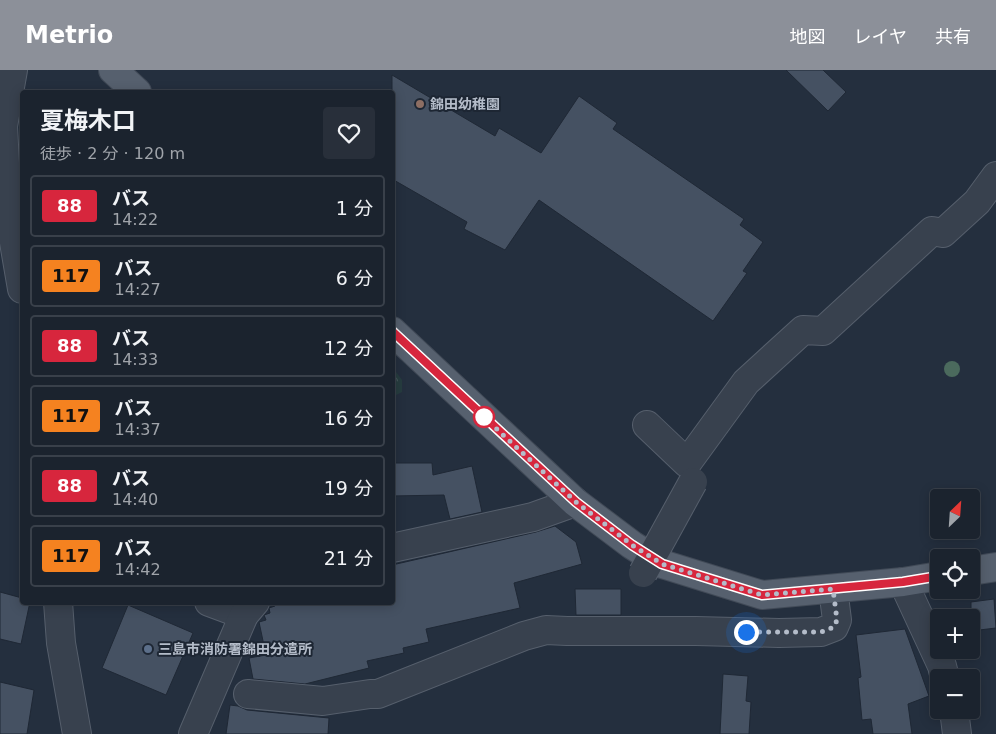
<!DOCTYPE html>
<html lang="ja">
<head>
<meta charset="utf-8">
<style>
	body { margin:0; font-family:"DejaVu Sans","Noto Sans JP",sans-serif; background:#282f3a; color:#f1f3f6; height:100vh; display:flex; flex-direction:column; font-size:19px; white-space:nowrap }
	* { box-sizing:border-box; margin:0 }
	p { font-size:16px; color:#a0a4aa }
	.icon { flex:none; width:28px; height:28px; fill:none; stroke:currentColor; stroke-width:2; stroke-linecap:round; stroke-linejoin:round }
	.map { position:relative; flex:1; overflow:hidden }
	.details { position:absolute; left:20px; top:20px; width:375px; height:515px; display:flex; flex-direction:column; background:#1b232e; border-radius:5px; box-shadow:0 2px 12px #0003,0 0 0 1px #39404a }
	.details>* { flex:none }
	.badge { padding:0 10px; border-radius:4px; font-size:18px; line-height:32px }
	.needle { width:32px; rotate:25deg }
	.buttons { position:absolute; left:930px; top:419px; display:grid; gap:10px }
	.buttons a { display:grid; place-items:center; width:50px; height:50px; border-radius:5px; background:#1b232e; box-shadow:0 2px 12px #0003,0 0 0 1px #39404a; font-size:25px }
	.you { position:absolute; width:25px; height:25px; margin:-12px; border:4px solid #fff; border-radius:50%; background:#1a73e8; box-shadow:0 0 0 8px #1a73e833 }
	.map>.badge { position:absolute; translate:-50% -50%; box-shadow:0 0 0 2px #fff }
	.round { display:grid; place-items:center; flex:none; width:52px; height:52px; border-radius:5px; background:#282f3a }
	.summary { display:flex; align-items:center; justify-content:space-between; height:85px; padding:0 20px }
	h1 { font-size:24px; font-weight:700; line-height:38px }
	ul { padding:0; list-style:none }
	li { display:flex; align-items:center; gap:15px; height:62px; margin:0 10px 8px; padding:0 10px; border:2px solid #39404a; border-radius:5px }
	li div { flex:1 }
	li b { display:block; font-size:19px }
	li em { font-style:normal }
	li .badge { min-width:55px; font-weight:700; text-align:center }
	header { display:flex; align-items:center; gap:30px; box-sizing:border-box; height:70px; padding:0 25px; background:#8c9099; color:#fff }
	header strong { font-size:24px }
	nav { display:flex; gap:28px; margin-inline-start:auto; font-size:18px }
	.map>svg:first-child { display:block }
	.forest { fill:url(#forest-crowns) }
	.building { fill:#455162; stroke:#1f2835 }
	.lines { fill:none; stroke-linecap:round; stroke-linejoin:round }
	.minor-casing { stroke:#565f6c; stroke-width:30 }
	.major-casing { stroke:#414a57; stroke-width:30 }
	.minor { stroke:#38414e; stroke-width:28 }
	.major { stroke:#56606e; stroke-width:28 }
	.minor-bridge-casing { stroke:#565f6c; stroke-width:30; stroke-linecap:butt }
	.minor-bridge { stroke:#38414e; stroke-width:28 }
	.tree { fill:#4b6a5d }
	.line-casing { stroke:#fff; stroke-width:11 }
	.line { stroke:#d7263d; stroke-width:8 }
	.walk { stroke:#b4bcc9; stroke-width:5; stroke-dasharray:0 9 }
	.education-dot { fill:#8d6e63; stroke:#1d2633; stroke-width:2 }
	.stop-dot { fill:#fff; stroke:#d7263d; stroke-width:2.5 }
	.service-dot { fill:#5c6f8a; stroke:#1d2633; stroke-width:2 }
	.labels { text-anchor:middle; stroke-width:4; stroke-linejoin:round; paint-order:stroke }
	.poi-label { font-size:14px; font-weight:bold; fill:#b4bcc9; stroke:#1d2633; text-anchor:start }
</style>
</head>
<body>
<header>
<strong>Metrio</strong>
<nav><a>地図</a><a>レイヤ</a><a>共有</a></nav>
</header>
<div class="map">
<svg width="996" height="664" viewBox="0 0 996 664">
	<defs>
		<pattern id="forest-crowns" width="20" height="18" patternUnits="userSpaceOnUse" patternTransform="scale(1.25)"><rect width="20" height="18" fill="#263c3f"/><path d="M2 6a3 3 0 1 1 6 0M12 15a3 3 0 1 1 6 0" fill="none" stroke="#435659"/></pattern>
	</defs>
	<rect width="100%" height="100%" fill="#242f3e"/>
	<!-- forest -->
	<path class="forest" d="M393,298L402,310V322L394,326H393Z"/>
	<!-- building -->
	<g class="building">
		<path d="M786,0H823L846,22L828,41Z"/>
		<path d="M392,5L495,66L499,58L541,83L579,26L617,53L613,59L744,149L740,155L763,172L743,201L747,203L713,251L539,130L505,180L464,159L467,152L392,109Z"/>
		<path d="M392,393H432L433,405L472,396L482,442L450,449L444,425L392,426Z"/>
		<path d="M555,456L576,472L582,494L514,513L520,538L426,559L429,572L403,578L404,583L367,591L369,598L305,614L253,609L249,588L266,585L259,552L266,550L264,545L270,543L269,538L275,536L274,532H392V495L536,462Z"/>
		<path d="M575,519H621V545H576Z"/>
		<path d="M0,522L22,528V532H30L21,574L0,569Z"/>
		<path d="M994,529L996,558L971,561V532Z"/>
		<path d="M128,535L193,563L166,625L102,598Z"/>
		<path d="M905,559L929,626L908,634L912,664H873L871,649L862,650L858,608L861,607L856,565Z"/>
		<path d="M723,604L748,606L746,631L751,632L749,664H720Z"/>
		<path d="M0,612L34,620L27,664H0Z"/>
		<path d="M230,635L238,636L247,640L329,648L328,664H226Z"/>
	</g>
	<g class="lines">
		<!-- minor casing -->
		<g class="minor-casing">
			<g id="minor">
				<path d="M13,0L3,56L7,131L22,219"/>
				<path d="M647,355L687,393L746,312L803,260L823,261L932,161L943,163L977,132L996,106"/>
				<path d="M392,478L533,447L575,432"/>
				<path d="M903,512L942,596L945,608"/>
				<path d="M58,532L61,573L77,664"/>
				<path d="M209,532L244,545"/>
				<path d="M248,624L323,631L370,624H378L524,566L546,560L567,561H696L779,563L821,562L834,557L837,550L833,519"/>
				<path d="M954,640L957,664"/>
				<path d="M193,664L244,545L255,532"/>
			</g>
		</g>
		<!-- major casing -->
		<g class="major-casing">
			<g id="major">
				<path d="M113,0L137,22"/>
				<path d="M392,261L575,432L632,475L662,494L762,525L903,512L939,506"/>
				<path d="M971,501L996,497"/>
			</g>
		</g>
		<!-- minor -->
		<use href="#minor" class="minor"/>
		<!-- major -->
		<use href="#major" class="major"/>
		<!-- minor-bridge casing -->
		<g class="minor-bridge-casing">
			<path id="minor-bridge" d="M643,503L693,412"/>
		</g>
		<!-- minor-bridge -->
		<use href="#minor-bridge" class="minor-bridge"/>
	</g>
	<!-- trees -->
	<circle class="tree" cx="952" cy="299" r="8"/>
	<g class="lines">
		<!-- line casing -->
		<g class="line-casing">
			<path id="line" d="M392,261L576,432L632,475L662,494L762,525L903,512L939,506"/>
		</g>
		<!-- line -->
		<use href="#line" class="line"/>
		<!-- walk -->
		<path class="walk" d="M484,347L477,341L576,432L632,475L662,494L762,525L833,519L837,550L834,557L821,562H746"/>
	</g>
	<!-- markers -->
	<circle class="education-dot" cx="420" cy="34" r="5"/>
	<circle class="stop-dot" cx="484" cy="347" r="10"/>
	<circle class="service-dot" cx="148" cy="579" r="5"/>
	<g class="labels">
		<!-- poi labels -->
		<g class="poi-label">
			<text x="430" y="39">錦田幼稚園</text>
			<text x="158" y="584">三島市消防署錦田分遣所</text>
		</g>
	</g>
</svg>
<div class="buttons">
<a><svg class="needle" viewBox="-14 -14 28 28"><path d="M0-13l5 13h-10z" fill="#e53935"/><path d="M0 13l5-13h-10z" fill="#a0a4aa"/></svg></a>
<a><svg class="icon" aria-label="locate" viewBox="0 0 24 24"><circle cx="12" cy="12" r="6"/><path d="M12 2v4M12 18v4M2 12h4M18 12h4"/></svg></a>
<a>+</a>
<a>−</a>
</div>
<div class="you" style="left:746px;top:562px"></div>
<section class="details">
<div class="summary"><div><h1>夏梅木口</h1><p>徒歩 · 2 分 · 120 m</p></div><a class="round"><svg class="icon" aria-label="heart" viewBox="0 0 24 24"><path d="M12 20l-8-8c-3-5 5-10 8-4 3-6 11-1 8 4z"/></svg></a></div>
<ul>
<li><span class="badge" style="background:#d7263d;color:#fff">88</span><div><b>バス</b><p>14:22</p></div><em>1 分</em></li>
<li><span class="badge" style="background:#f58220;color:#111">117</span><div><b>バス</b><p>14:27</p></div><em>6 分</em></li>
<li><span class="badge" style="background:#d7263d;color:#fff">88</span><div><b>バス</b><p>14:33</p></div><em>12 分</em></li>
<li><span class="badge" style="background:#f58220;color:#111">117</span><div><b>バス</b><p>14:37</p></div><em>16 分</em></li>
<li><span class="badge" style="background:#d7263d;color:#fff">88</span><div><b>バス</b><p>14:40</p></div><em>19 分</em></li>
<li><span class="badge" style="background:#f58220;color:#111">117</span><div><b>バス</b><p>14:42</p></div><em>21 分</em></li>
</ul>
</section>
</div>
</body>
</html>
